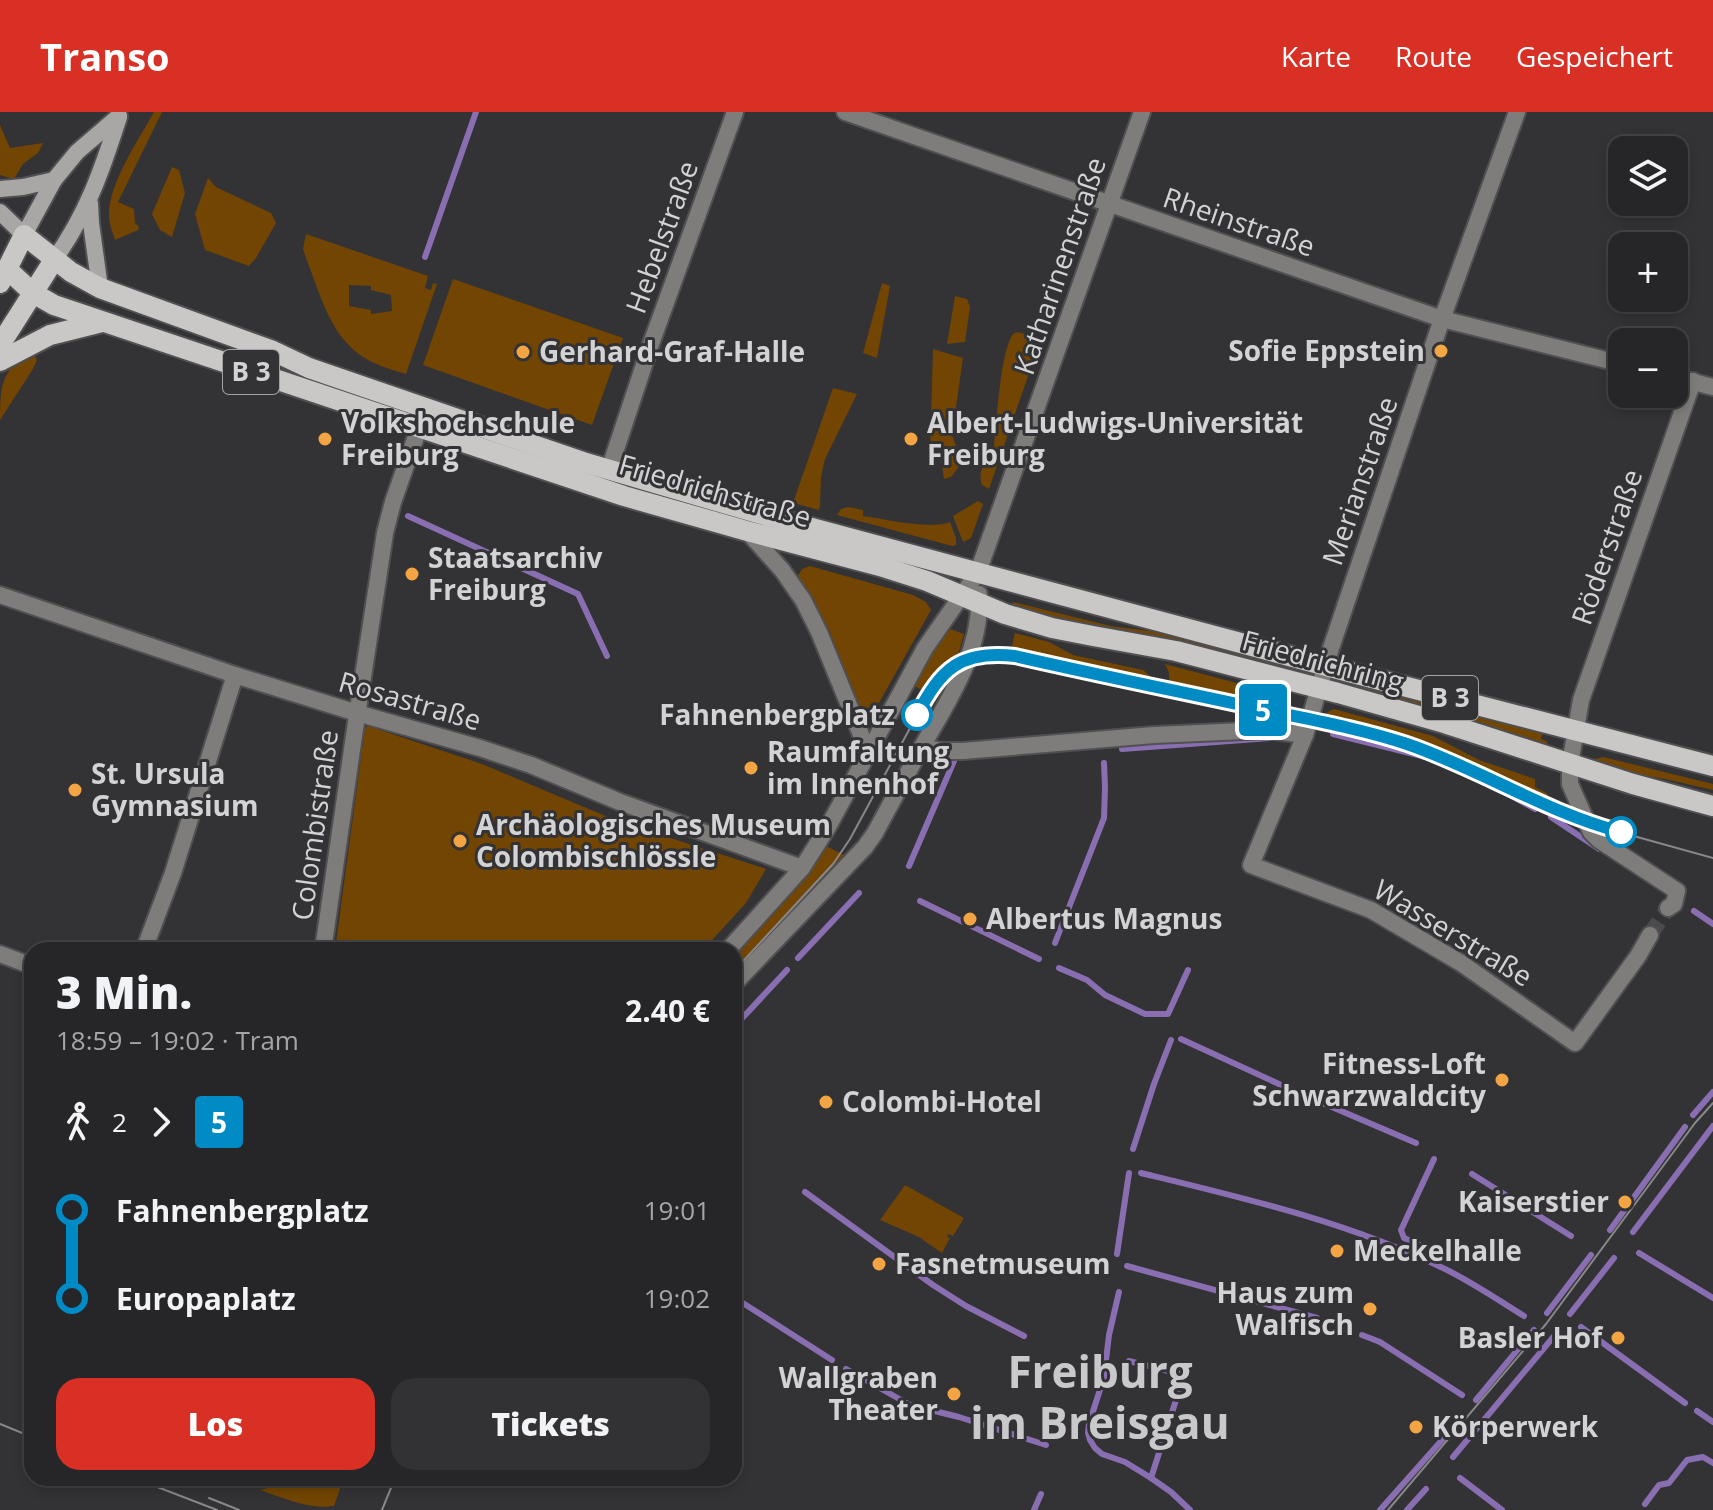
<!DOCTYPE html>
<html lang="de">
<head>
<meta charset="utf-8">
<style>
	body { margin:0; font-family:"Open Sans",sans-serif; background:#323234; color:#f1f3f6; height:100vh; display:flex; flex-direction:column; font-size:30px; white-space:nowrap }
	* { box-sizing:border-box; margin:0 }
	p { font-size:26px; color:#a4a5a8 }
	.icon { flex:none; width:44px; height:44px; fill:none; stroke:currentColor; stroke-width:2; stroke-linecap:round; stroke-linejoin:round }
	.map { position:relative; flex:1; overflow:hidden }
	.sheet { position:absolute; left:24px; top:830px; width:718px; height:544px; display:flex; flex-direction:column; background:#262628; border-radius:24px; box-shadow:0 4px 12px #0003,0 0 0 2px #424345 }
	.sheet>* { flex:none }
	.badge { padding:0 16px; border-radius:6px; font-size:28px; line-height:52px }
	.buttons { position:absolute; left:1608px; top:24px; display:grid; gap:16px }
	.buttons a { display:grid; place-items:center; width:80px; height:80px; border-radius:16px; background:#262628; box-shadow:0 4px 12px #0003,0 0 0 2px #424345; font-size:40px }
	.map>.badge { position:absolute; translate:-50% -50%; box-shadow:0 0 0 4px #fff }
	.legs { display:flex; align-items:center; gap:12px; height:88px; padding:0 32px; font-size:26px }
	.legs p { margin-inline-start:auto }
	.headline { display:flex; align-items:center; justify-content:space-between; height:136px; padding:0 32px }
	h1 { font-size:44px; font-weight:800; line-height:60px }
	.primary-button { display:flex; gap:16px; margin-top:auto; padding:16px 32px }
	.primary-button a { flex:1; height:92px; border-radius:24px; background:#d93025; color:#fff; font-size:32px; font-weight:800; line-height:92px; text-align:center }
	.primary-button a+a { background:#323234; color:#f1f3f6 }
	ul { padding:0 32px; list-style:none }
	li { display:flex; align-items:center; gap:28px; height:88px; font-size:30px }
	li i { display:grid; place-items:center; width:12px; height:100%; margin:0 10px; background:currentColor }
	li i::after { content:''; width:20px; height:20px; margin:-10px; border:6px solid; border-radius:50%; background:#262628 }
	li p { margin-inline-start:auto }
	li:first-child i { background:linear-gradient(#0000 50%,currentColor 0) }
	li:last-child i { background:linear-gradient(currentColor 50%,#0000 0) }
	header { display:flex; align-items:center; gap:48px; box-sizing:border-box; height:112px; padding:0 40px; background:#d93025; color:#fff }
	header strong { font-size:38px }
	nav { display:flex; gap:44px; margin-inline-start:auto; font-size:28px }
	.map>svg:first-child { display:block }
	.green { fill:#724502; fill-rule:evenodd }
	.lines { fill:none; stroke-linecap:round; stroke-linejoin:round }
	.stream { stroke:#896fb1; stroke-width:6 }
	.minor-tunnel { stroke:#4b4a4d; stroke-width:16; stroke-dasharray:16 8; stroke-linecap:butt }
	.minor-casing { stroke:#504f52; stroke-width:20 }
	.secondary-casing { stroke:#504f52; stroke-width:20 }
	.primary-casing { stroke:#504f52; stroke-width:24 }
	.minor { stroke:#7f7d7c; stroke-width:16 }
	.secondary { stroke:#a9a7a6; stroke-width:16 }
	.primary { stroke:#cac8c6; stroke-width:20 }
	.tram { stroke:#888789; stroke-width:2 }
	.line-1-casing { stroke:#fff; stroke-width:18 }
	.line-1 { stroke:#008bc5; stroke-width:12 }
	.poi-dot { fill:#f3a443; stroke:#333235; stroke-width:3 }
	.stop-1-dot { fill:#fff; stroke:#008bc5; stroke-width:4 }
	.labels { text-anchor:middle; stroke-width:6; stroke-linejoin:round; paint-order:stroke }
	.shield { fill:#333235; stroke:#a3a2a4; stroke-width:2 }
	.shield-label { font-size:26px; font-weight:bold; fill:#d3d2d4 }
	.street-label { font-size:28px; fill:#d3d2d4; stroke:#333235 }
	.poi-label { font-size:28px; font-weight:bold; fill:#d3d2d4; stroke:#333235; text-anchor:start }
	.stop-label { font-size:28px; font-weight:bold; fill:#d3d2d4; stroke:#333235; text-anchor:end }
	.town-label { font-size:44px; font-weight:bold; fill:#c9c8cb; stroke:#333235 }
</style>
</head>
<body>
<header>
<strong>Transo</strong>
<nav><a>Karte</a><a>Route</a><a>Gespeichert</a></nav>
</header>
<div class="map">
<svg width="1713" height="1398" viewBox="0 0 1713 1398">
	<rect width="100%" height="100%" fill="#333235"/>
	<!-- green -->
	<g class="green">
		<path d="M154,0H162L118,90L134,97L135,111L139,115L138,118L115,128C113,121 109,112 109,104C108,72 139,27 154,0Z"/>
		<path d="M0,13L10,36L43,31L38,41L23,52L14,67L0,63Z"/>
		<path d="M172,55L179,58L185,81L172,125L160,118L152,102Z"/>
		<path d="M208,66L216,75L271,101L276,111L256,146L249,154L205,138L195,102Z"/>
		<path d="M306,122L428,164L425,176L431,178L433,171L437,172L406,262C394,258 381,255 370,249C331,229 321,184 306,146L303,137ZM349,173L371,174V178L391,183L392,199L371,202V198L349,194Z"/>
		<path d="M453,167L623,226L592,313L423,253Z"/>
		<path d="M882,171L890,174L877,246L863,241Z"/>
		<path d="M955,184L967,187L970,195L965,230L947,232Z"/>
		<path d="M1018,220L1041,227L989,377L982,373C976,353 991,350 994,333C997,307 1000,241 1013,222Z"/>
		<path d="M933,237L963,246L952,323L960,345L958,356L951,365L944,367L940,340L930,342Z"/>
		<path d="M30,244H35L37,248L33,257L0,308C0,280 0,255 30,244Z"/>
		<path d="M833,276L857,282L825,347L821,365L820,394L819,398L793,391Z"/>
		<path d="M978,389L983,392L971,426L963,430L953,404Z"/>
		<path d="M849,395L863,398V404C885,407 930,418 950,410L956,426V433L952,434L837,403L841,397Z"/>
		<path d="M810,454L913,483L926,490L931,498L875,598L863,603L829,518L798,464L802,457Z"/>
		<path d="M1013,490L1111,514L1165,521L1288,553L1286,560L1011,496Z"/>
		<path d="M950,517L964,522L955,554L938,586L910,572L925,549Z"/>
		<path d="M1015,521L1049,530L1073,543L1143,558C1152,565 1155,570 1156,582L1088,565L1008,550Z"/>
		<path d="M1165,552L1248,574L1263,584L1287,591L1282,609L1170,584L1169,561Z"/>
		<path d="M1342,569L1543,620L1541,627L1548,630L1545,636L1341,573L1338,570Z"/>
		<path d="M1334,597L1433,624L1479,648L1535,667V675L1548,682L1542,700C1486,670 1429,636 1366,624C1350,621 1333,620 1317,618C1320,607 1323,601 1334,597Z"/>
		<path d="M368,614L482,652L615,708L766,757L746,791L703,838H335L365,616Z"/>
		<path d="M1603,645L1713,672V678L1665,667L1621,660L1591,648Z"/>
		<path d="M824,733L846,744L734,865V840Z"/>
		<path d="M905,1073L964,1106L953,1124L948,1122L947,1125L950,1126L942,1141L919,1125L880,1108Z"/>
		<path d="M302,1366H344L334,1394C310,1398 283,1386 260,1378Z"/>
	</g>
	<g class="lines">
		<!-- stream -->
		<g class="stream">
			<path d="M425,145L476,0"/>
			<path d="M408,404L578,482L607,544"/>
			<path d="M1333,622L1434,647L1478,665L1535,697"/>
			<path d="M1122,637L1270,626"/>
			<path d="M1551,705L1599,737"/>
			<path d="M909,754L954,649"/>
			<path d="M920,789L1039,847"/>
			<path d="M1694,799L1713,812"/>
			<path d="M1055,831L1104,706L1105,675L1104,651"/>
			<path d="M798,846L859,781"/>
			<path d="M1059,856L1087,868L1105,883L1145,902H1168L1188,858"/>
			<path d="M734,915L787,858"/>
			<path d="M1181,927L1292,978L1416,1031"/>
			<path d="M1693,1003L1713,980"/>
			<path d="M1133,1037L1154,972L1171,928"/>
			<path d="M1434,1047L1401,1118L1404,1126L1442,1143"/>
			<path d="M1141,1061C1244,1086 1348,1110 1445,1157C1472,1170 1498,1188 1524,1204"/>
			<path d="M1472,1062L1571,1124"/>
			<path d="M805,1080L933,1173L966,1194L1024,1224"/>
			<path d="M1610,1118L1685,1015"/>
			<path d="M1633,1120L1713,1014"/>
			<path d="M1639,1141L1713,1186"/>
			<path d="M1117,1142L1129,1061"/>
			<path d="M1127,1154L1317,1206"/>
			<path d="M1119,1180L1109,1223L1104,1265L1089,1312L1088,1321L1090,1328L1095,1336L1102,1342L1125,1350L1151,1366L1171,1380L1190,1398"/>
			<path d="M735,1186L832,1248"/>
			<path d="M1547,1201L1591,1143"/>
			<path d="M1570,1202L1614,1146"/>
			<path d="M1581,1215L1685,1291"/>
			<path d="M1362,1223L1380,1230L1462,1283"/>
			<path d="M1129,1249L1184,1263L1151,1366"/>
			<path d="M846,1257L910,1293L959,1305L1046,1333"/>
			<path d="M1476,1288L1534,1218"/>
			<path d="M1697,1299L1713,1310"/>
			<path d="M1453,1345L1555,1223"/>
			<path d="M1460,1366L1502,1398"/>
			<path d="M1645,1392L1659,1373L1669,1371L1687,1348L1703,1345L1713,1351"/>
			<path d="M1034,1398L1041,1382"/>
			<path d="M1380,1398L1458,1310"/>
			<path d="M1407,1398L1426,1377"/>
		</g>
		<!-- minor-tunnel -->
		<path class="minor-tunnel" d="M1650,823L1668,796"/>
		<!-- minor casing -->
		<g class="minor-casing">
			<g id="minor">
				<path d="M845,0L1442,207L1622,252"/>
				<path d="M1517,0L1442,207L1357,459L1331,536L1305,623L1251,753L1371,798L1461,851L1575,931L1638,844L1650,823"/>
				<path d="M1674,265L1713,275"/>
				<path d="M609,358L652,229L735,0"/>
				<path d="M747,419L782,458L803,488L819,520L860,620L867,642"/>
				<path d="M0,483L235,563L357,601L480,636L531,653L620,690L802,756"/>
				<path d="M922,635L942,639H963L1154,623L1267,618L1305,623"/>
				<path d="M1668,796L1674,792L1677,779L1599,728L1591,720L1570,672V652L1581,588L1693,269"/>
				<path d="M144,838L173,761L235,563"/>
				<path d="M323,838L355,617L385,421L393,390L419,316"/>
				<path d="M728,838L802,756L828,715L925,536L978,460L1142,0"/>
				<path d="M0,842L32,854"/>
				<path d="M734,872L865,735L875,721C891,691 907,662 923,633C950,586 982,538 979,482"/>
			</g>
		</g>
		<!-- secondary casing -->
		<g class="secondary-casing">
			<g id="secondary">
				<path d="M0,77L23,75L54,68"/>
				<path d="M90,91L91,111L100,176"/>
				<path d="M0,100L24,123L54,68L77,40L119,4"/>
				<path d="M54,148C87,102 102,58 119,5"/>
			</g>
		</g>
		<!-- primary casing -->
		<g class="primary-casing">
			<g id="primary">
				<path d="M7,157L33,181L54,193L624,384L747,419L880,454L927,469L1005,502L1052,516L1093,524L1176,539L1338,581L1444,611L1633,672L1713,694"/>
				<path d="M0,171L24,123L71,160L100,176L273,239L309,256L583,350L778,407L1349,560L1713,654"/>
				<path d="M0,233L54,148"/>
				<path d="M0,249L50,223L102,210"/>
			</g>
		</g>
		<!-- minor -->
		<use href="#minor" class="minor"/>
		<!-- secondary -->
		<use href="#secondary" class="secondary"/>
		<!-- primary -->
		<use href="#primary" class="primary"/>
		<!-- tram -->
		<g class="tram">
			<path d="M734,859L833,752L850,727L935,570L948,558L969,547L982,544L1004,543L1078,557L1291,604L1403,631L1454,649L1506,675L1562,701L1594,713L1713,746"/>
			<path d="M0,1312L32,1325"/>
			<path d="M134,1366L217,1398"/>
			<path d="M209,1386L239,1398"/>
			<path d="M382,1398L395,1366"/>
			<path d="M1388,1398L1546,1212L1695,1011L1713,991"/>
		</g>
	</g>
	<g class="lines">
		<!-- line-1 casing -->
		<g class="line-1-casing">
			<path id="line-1" d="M917,603C941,557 960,538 1015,544C1098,563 1182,580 1265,598C1312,608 1361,617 1407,632C1480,657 1545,700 1621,720"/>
		</g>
		<!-- line-1 -->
		<use href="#line-1" class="line-1"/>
	</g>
	<!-- markers -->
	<g class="poi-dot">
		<circle cx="1441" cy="239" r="8"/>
		<circle cx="523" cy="240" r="8"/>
		<circle cx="325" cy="327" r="8"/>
		<circle cx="911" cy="327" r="8"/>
		<circle cx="412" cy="462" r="8"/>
		<circle cx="751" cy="656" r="8"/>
		<circle cx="75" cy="678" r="8"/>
		<circle cx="460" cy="729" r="8"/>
		<circle cx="970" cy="807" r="8"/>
		<circle cx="1502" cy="968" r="8"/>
		<circle cx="826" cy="990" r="8"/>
		<circle cx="1625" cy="1090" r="8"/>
		<circle cx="1337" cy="1139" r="8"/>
		<circle cx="879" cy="1152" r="8"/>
		<circle cx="1370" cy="1197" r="8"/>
		<circle cx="1618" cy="1226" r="8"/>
		<circle cx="954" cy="1282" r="8"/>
		<circle cx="1416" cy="1315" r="8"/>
	</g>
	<g class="stop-1-dot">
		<circle cx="917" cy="603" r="14"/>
		<circle cx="1621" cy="720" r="14"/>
	</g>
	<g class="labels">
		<!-- shield labels -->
		<g class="shield">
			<rect x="223" y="238" width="56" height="44" rx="6"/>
			<rect x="1422" y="564" width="56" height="44" rx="6"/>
		</g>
		<g class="shield-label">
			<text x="251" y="269">B 3</text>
			<text x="1450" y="595">B 3</text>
		</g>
		<!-- street labels -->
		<g class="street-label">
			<text transform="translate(1239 110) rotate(19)" y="10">Rheinstraße</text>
			<text transform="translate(662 125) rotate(-70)" y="10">Hebelstraße</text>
			<text transform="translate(1060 154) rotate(-71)" y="10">Katharinenstraße</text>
			<text transform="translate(1360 369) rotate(-71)" y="10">Merianstraße</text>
			<text transform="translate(715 379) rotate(16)" y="10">Friedrichstraße</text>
			<text transform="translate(1607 435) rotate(-71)" y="10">Röderstraße</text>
			<text transform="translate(1323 549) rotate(15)" y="10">Friedrichring</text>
			<text transform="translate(410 589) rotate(16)" y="10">Rosastraße</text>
			<text transform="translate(315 713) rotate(-82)" y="10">Colombistraße</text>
			<text transform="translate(1453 821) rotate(31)" y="10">Wasserstraße</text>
		</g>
		<!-- poi labels -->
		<g class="poi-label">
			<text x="1425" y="249" text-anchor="end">Sofie Eppstein</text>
			<text x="539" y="250">Gerhard-Graf-Halle</text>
			<text x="341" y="321">Volkshochschule<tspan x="341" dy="32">Freiburg</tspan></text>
			<text x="927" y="321">Albert-Ludwigs-Universität<tspan x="927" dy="32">Freiburg</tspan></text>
			<text x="428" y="456">Staatsarchiv<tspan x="428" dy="32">Freiburg</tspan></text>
			<text x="767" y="650">Raumfaltung<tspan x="767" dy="32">im Innenhof</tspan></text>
			<text x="91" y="672">St. Ursula<tspan x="91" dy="32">Gymnasium</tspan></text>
			<text x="476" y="723">Archäologisches Museum<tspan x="476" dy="32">Colombischlössle</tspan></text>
			<text x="986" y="817">Albertus Magnus</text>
			<text x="1486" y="962" text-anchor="end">Fitness-Loft<tspan x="1486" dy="32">Schwarzwaldcity</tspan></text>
			<text x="842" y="1000">Colombi-Hotel</text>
			<text x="1609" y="1100" text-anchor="end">Kaiserstier</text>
			<text x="1353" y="1149">Meckelhalle</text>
			<text x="895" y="1162">Fasnetmuseum</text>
			<text x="1354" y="1191" text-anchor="end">Haus zum<tspan x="1354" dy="32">Walfisch</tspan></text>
			<text x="1602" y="1236" text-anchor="end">Basler Hof</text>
			<text x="938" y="1276" text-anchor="end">Wallgraben<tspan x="938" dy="32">Theater</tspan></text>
			<text x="1432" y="1325">Körperwerk</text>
		</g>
		<!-- stop labels -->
		<g class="stop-label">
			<text x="895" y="613">Fahnenbergplatz</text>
		</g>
		<!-- town labels -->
		<g class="town-label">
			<text x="1100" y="1276">Freiburg<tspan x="1100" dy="51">im Breisgau</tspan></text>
		</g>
	</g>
</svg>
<div class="buttons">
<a><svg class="icon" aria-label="layers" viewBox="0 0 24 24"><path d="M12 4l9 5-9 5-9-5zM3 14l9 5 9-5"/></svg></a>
<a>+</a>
<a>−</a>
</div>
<b class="badge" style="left:1263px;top:598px;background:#008bc5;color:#fff">5</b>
<section class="sheet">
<div class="headline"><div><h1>3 Min.</h1><p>18:59 – 19:02 · Tram</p></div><b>2.40 €</b></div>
<div class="legs"><svg class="icon" aria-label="walk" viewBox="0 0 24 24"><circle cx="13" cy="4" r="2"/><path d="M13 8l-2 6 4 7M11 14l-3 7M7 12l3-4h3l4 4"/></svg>2<svg class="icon" aria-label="forward" viewBox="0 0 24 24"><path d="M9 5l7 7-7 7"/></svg><b class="badge" style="background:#008bc5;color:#fff">5</b></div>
<ul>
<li><i style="color:#008bc5"></i><b>Fahnenbergplatz</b><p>19:01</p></li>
<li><i style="color:#008bc5"></i><b>Europaplatz</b><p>19:02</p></li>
</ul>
<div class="primary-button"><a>Los</a><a>Tickets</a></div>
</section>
</div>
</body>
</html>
